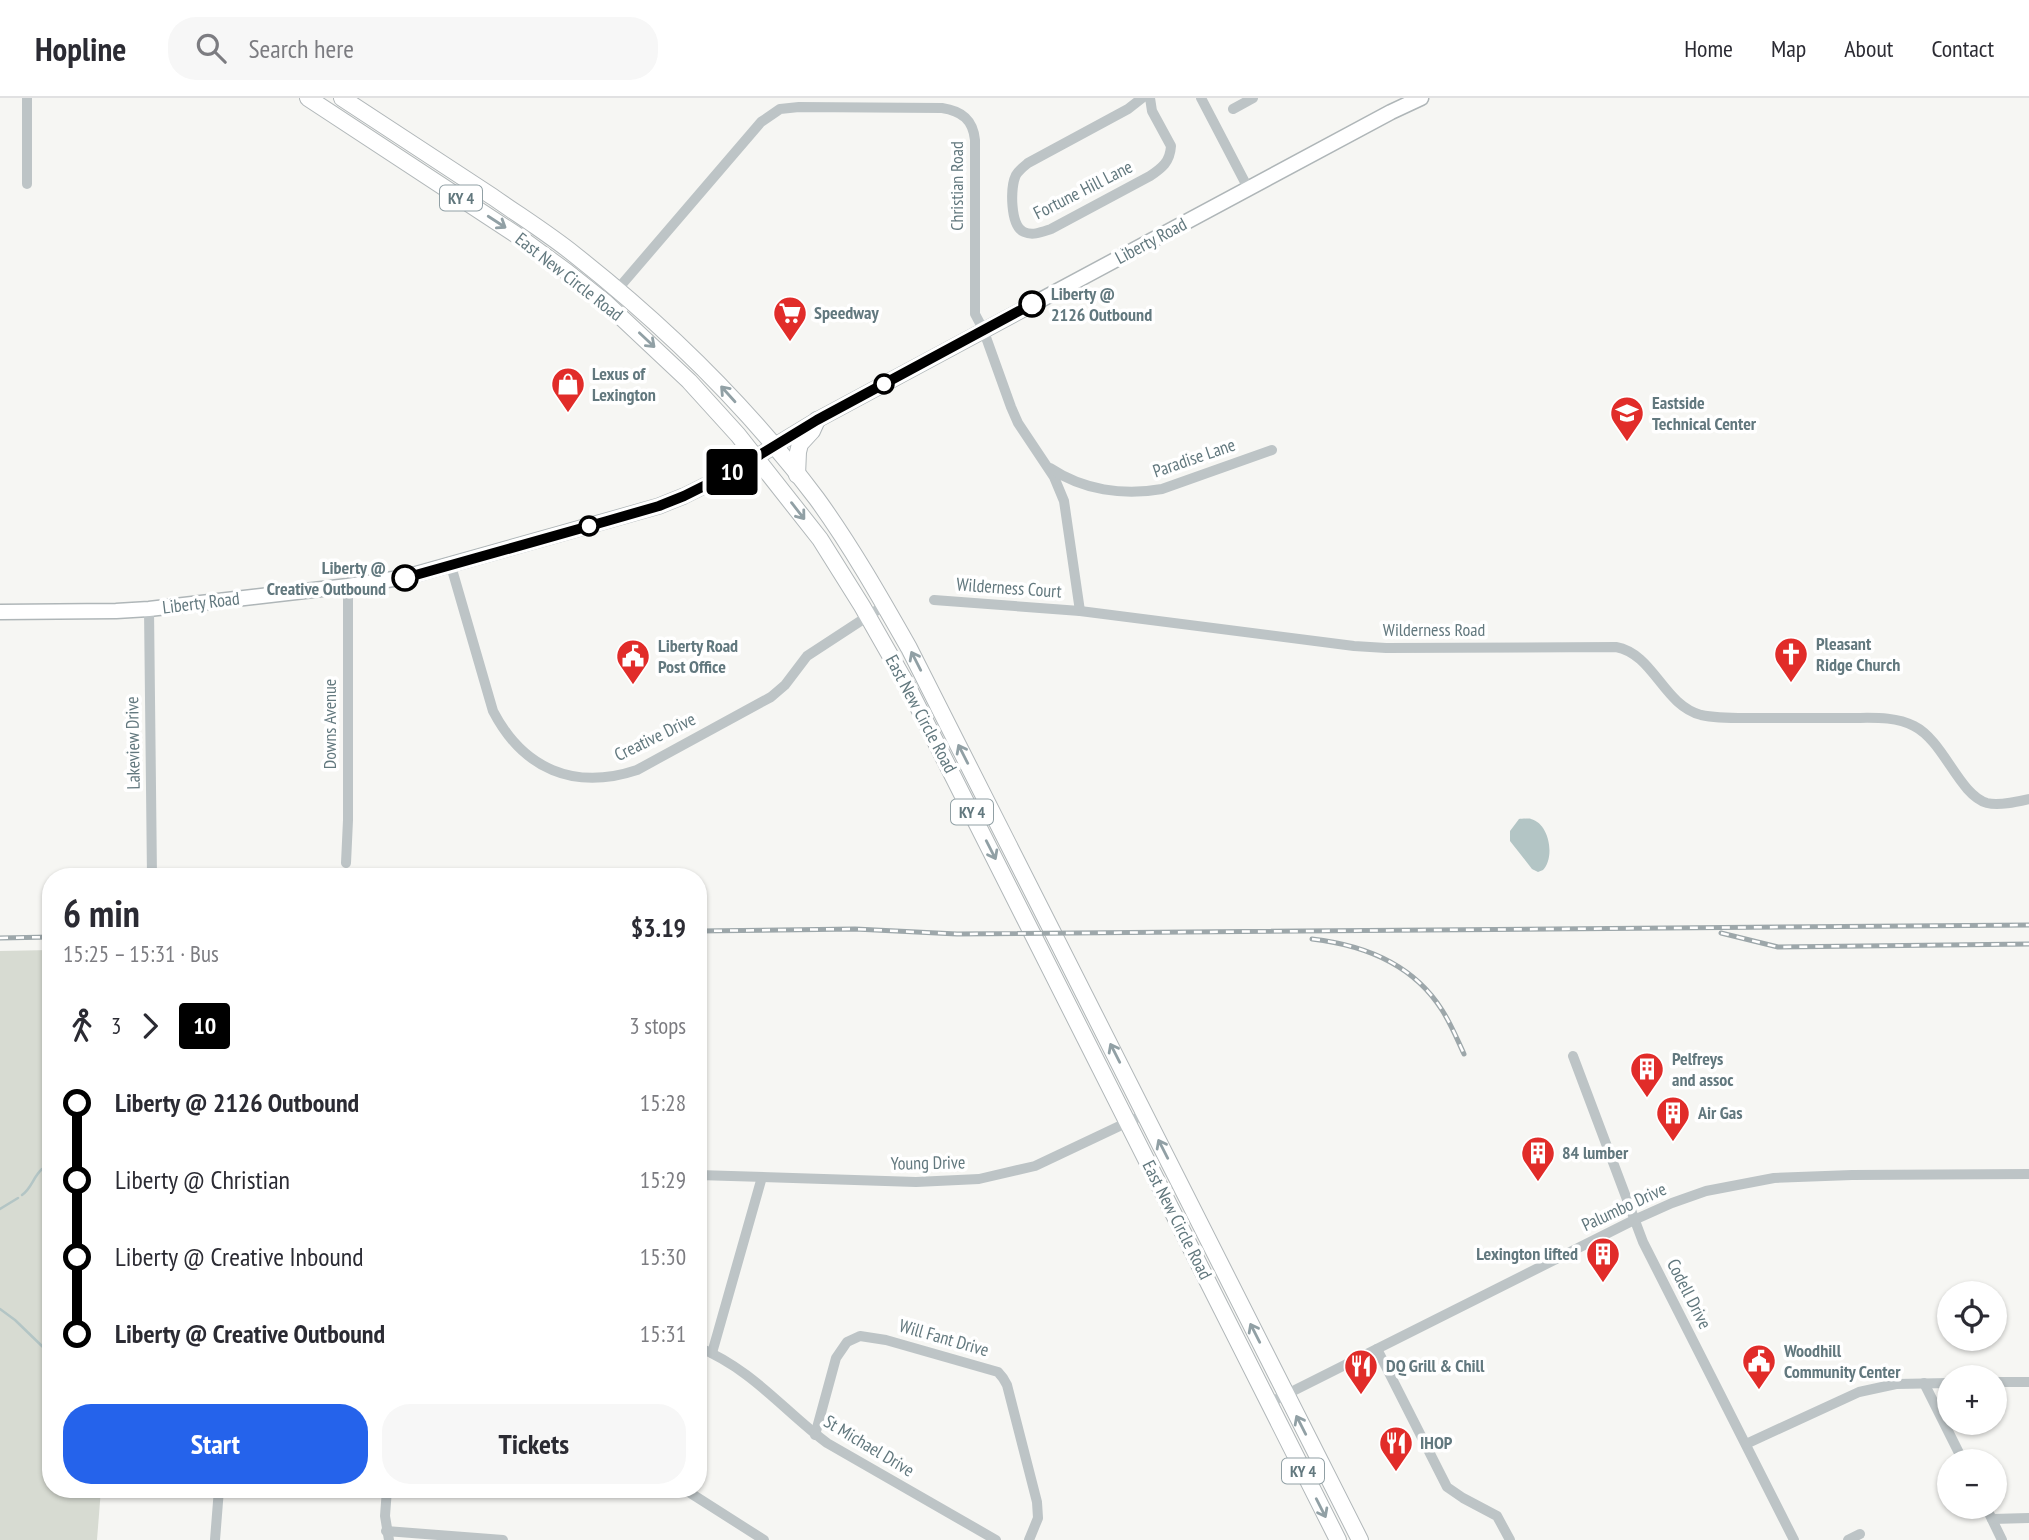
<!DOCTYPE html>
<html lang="en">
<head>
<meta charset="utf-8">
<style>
	body { margin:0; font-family:"PT Sans Narrow",sans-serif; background:#f7f7f7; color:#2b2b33; height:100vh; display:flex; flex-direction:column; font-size:26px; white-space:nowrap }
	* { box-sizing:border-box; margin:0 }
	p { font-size:23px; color:#7c7c81 }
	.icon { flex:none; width:38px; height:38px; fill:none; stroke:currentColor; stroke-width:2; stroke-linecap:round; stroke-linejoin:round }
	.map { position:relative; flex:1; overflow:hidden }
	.details { position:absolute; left:42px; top:770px; width:665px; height:630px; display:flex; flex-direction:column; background:#fff; border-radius:28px; box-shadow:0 2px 5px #0004 }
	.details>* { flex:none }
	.badge { padding:0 14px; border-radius:5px; font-size:24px; line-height:46px }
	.buttons { position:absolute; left:1937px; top:1183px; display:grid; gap:14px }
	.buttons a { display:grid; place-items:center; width:70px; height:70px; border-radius:50%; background:#fff; box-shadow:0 2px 5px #0004; font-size:35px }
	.map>.badge { position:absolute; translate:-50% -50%; box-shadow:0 0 0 4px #fff }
	.legs { display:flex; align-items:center; gap:10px; height:77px; padding:0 21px; font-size:23px }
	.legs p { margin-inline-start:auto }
	.headline { display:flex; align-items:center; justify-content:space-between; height:119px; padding:0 21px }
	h1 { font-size:38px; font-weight:700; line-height:52px }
	.primary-button { display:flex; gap:14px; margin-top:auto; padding:14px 21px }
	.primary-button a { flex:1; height:80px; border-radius:28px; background:#2563eb; color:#fff; font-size:28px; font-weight:700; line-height:80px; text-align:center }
	.primary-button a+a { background:#f7f7f7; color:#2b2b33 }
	ul { padding:0 21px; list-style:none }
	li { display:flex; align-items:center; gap:24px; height:77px; font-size:26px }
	li i { display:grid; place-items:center; width:10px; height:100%; margin:0 9px; background:currentColor }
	li i::after { content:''; width:18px; height:18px; margin:-9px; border:5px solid; border-radius:50%; background:#fff }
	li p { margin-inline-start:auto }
	li:first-child i { background:linear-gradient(#0000 50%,currentColor 0) }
	li:last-child i { background:linear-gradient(currentColor 50%,#0000 0) }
	header { display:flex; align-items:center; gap:42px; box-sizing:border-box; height:98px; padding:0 35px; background:#fff; border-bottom:2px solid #e1e1e2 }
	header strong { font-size:33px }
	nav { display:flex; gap:38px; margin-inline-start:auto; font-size:24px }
	.search { width:490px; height:63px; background:#f7f7f7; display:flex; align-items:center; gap:18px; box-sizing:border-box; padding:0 24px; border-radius:28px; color:#7c7c81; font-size:26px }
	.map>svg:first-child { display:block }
	.green { fill:#d7dbd2 }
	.water { fill:#b3c5c5 }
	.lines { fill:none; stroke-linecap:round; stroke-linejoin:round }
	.stream { stroke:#b3c5c5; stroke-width:2.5 }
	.major-casing { stroke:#afb6b8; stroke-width:17 }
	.highway-casing { stroke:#b1b7b9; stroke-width:18 }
	.minor { stroke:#bdc4c6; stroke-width:10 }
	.major { stroke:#fff; stroke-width:14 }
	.highway { stroke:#fff; stroke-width:16 }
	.rail-casing { stroke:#9da7aa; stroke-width:5 }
	.rail { stroke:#fff; stroke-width:2.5; stroke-dasharray:8; stroke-linecap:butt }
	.oneway { stroke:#91a0a5 }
	.line-1-casing { stroke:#fff; stroke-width:16 }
	.line-1 { stroke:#000; stroke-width:10 }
	.stop-1-dot { fill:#fff; stroke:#000; stroke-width:3.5 }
	.labels { text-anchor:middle; stroke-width:7; stroke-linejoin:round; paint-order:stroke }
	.shield { fill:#fff; stroke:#91a0a5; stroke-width:2 }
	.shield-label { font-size:16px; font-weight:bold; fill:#62787e }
	.street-label { font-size:18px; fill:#62787e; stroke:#fff }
	.stop-label { font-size:18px; font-weight:bold; fill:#62787e; stroke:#fff; text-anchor:start }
	.poi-label { font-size:18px; font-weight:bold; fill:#62787e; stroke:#fff; text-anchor:start }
</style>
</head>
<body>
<header>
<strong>Hopline</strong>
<div class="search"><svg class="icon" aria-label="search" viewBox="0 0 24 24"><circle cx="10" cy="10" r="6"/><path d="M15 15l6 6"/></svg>Search here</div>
<nav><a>Home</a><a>Map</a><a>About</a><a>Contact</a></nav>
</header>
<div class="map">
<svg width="2029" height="1442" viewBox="0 0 2029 1442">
	<rect width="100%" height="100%" fill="#f6f6f3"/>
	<!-- green -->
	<path class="green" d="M51,852V1391H101L97,1442H0V853Z"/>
	<!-- water -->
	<path class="water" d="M1519,721C1521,721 1530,720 1531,721C1550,726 1555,760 1543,772L1538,774L1532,771L1510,743V733Z"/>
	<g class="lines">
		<!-- stream -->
		<g class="stream">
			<path d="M22,1097C32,1090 33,1079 42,1071"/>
			<path d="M0,1111L18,1100"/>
			<path d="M0,1211L15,1222L45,1251"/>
			<path d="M50,1256L51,1257"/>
		</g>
		<!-- major casing -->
		<g class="major-casing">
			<path id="major" d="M0,514L116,513L149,511L348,488L406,479L659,408L684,398L730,375L817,322L1391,14L1421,0"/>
		</g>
		<!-- highway casing -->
		<g class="highway-casing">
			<g id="highway">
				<path d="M308,0L515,136L567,174L606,205L689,283L738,337L820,441L862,508L907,587L1338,1442"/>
				<path d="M342,0C392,33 443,66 493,99C520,118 549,136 575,157C665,228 748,309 817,401C851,448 880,499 909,550L1360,1442"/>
				<path d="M797,377L798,354L800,346L812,333L817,322"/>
			</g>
		</g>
		<!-- minor -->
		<g class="minor">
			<path d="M27,0V86"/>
			<path d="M1142,0L1128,11L1028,65C1023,69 1019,72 1016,77C1010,89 1010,128 1024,134C1033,138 1042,134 1051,131L1150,78C1162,70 1170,64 1171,48L1152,13L1150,0"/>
			<path d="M1201,0L1248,90"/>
			<path d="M1233,11L1253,0"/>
			<path d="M617,192L761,24L780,11L799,9L942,10C962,13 973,22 975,42V216L983,231L1011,309L1018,325L1054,379L1064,403L1080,513"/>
			<path d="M1050,370C1083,392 1123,398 1162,391L1272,352"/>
			<path d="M451,468L493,613C523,671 574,693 637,672L771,599L785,587L807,558L885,507"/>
			<path d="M934,502L1080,513L1354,548L1386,550L1616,549C1654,556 1663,607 1701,617C1720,621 1741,620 1760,620C1791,620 1821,620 1851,620C1872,620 1895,618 1914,628C1944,643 1959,697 1987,705C1999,708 2016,704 2029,701"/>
			<path d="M149,511L152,779"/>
			<path d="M346,765L348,722V488"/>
			<path d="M1573,958L1643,1144L1794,1442"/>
			<path d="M698,1077L916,1084L979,1081L1035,1068L1145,1016"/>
			<path d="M698,1249C753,1272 782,1311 827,1345L996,1442"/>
			<path d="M1377,1251L1447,1389L1463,1400L1497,1418L1510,1442"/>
			<path d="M712,1255L762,1079"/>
			<path d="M1995,1284H2029"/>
			<path d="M1924,1285L1963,1363"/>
			<path d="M1269,1305L1634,1122L1672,1105L1706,1093L1774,1080L1852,1077L2029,1076"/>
			<path d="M815,1337L836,1260L847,1244L860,1238L886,1242L998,1274L1003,1280L1007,1287L1037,1404L1038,1420L1029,1442"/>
			<path d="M1746,1346L1859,1294L1896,1286L1950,1285"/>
			<path d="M387,1391L385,1418L389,1442"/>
			<path d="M684,1391L764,1442"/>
			<path d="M1986,1409L2002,1442"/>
			<path d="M1992,1421L2029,1420"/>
			<path d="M386,1433L503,1442"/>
			<path d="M215,1442L219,1391"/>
			<path d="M1848,1442L1860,1436"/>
		</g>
		<!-- major -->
		<use href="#major" class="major"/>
		<!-- highway -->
		<use href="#highway" class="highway"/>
		<!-- rail casing -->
		<g class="rail-casing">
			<g id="rail">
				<path d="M698,833L855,831L957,836L2029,827"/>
				<path d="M1721,835L1778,849L2029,846"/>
				<path d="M0,840L51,839"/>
				<path d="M1312,841C1364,847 1413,866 1442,912C1451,926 1457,941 1464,956"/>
			</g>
		</g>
		<!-- rail -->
		<use href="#rail" class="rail"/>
	</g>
	<!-- one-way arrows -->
	<defs><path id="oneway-shaft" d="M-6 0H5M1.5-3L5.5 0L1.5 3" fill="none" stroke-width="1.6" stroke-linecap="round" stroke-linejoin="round" transform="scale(1.75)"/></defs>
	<g class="oneway">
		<use href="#oneway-shaft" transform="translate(497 124) rotate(33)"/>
		<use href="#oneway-shaft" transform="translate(647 242) rotate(43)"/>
		<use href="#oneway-shaft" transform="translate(728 296) rotate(-132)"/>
		<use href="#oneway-shaft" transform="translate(798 413) rotate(52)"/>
		<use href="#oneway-shaft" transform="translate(916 563) rotate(-117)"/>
		<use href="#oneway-shaft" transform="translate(963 656) rotate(-117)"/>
		<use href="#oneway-shaft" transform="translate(991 752) rotate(63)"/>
		<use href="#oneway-shaft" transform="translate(1115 955) rotate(-117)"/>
		<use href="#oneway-shaft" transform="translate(1163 1051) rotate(-117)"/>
		<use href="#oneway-shaft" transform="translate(1255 1235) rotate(-117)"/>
		<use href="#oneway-shaft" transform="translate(1301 1327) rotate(-117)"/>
		<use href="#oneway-shaft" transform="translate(1321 1410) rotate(63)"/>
	</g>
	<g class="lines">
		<!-- line-1 casing -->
		<g class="line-1-casing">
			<path id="line-1" d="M405,480L607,423L659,408L684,398L730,375L817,322L1032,206"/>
		</g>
		<!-- line-1 -->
		<use href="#line-1" class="line-1"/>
	</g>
	<!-- icons -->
	<defs>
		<g id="supermarket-pin" transform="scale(1.75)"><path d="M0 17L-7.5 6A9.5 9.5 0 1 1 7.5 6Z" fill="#e12c29" stroke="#fff"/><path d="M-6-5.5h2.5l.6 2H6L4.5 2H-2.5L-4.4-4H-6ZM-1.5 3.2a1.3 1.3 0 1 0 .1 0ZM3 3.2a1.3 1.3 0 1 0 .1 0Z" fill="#fff"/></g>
		<g id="shop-pin" transform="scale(1.75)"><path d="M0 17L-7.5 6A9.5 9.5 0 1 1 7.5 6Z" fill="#e12c29" stroke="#fff"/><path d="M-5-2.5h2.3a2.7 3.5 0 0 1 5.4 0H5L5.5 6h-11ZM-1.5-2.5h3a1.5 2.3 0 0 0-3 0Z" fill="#fff"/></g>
		<g id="school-pin" transform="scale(1.75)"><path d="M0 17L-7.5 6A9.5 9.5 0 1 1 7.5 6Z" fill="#e12c29" stroke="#fff"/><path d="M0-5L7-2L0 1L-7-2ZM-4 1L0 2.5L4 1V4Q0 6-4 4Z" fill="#fff"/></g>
		<g id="church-pin" transform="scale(1.75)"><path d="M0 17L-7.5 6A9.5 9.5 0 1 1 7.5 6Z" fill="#e12c29" stroke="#fff"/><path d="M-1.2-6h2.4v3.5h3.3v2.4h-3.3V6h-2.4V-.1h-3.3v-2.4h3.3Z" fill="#fff"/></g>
		<g id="civic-pin" transform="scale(1.75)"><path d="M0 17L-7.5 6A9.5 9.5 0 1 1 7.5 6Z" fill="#e12c29" stroke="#fff"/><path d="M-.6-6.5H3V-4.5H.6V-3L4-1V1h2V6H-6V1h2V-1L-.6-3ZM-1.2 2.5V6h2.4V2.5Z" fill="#fff"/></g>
		<g id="building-pin" transform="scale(1.75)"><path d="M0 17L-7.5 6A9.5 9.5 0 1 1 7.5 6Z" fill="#e12c29" stroke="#fff"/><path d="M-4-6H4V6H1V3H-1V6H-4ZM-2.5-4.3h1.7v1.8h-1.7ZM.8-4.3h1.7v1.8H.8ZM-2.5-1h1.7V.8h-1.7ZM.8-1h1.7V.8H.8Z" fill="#fff"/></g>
		<g id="restaurant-pin" transform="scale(1.75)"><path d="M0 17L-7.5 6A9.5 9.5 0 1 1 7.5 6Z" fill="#e12c29" stroke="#fff"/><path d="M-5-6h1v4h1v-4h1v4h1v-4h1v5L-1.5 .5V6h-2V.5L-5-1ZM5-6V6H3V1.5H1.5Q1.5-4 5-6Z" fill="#fff"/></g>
	</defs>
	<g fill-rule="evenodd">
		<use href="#supermarket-pin" x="790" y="215"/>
		<use href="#shop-pin" x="568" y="286"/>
		<use href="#school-pin" x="1627" y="315"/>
		<use href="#church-pin" x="1791" y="556"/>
		<use href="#civic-pin" x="633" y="558"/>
		<use href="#building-pin" x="1647" y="971"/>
		<use href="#building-pin" x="1673" y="1015"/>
		<use href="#building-pin" x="1538" y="1055"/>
		<use href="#building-pin" x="1603" y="1156"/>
		<use href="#civic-pin" x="1759" y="1263"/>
		<use href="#restaurant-pin" x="1361" y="1268"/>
		<use href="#restaurant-pin" x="1396" y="1345"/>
	</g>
	<!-- markers -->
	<g class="stop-1-dot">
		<circle cx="1032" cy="206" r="12"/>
		<circle cx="884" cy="286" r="9"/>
		<circle cx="589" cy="428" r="9"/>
		<circle cx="405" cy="480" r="12"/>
	</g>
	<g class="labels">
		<!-- shield labels -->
		<g class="shield">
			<rect x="440" y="87.5" width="42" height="25" rx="5"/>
			<rect x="951" y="701.5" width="42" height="25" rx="5"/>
			<rect x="1282" y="1360.5" width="42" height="25" rx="5"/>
		</g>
		<g class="shield-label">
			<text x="461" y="106">KY 4</text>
			<text x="972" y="720">KY 4</text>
			<text x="1303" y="1379">KY 4</text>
		</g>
		<!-- street labels -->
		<g class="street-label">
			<text transform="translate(957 88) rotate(-90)" y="6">Christian Road</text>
			<text transform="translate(1083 92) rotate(-27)" y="6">Fortune Hill Lane</text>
			<text transform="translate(1151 143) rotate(-28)" y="6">Liberty Road</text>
			<text transform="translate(569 179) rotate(38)" y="6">East New Circle Road</text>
			<text transform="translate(1194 360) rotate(-19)" y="6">Paradise Lane</text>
			<text transform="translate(1009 490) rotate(4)" y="6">Wilderness Court</text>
			<text transform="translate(201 505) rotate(-7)" y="6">Liberty Road</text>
			<text x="1434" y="538">Wilderness Road</text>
			<text transform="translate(921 616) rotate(62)" y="6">East New Circle Road</text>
			<text transform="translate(330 626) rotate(-90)" y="6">Downs Avenue</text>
			<text transform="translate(655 639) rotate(-26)" y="6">Creative Drive</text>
			<text transform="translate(133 645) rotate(-91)" y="6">Lakeview Drive</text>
			<text transform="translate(928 1065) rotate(-1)" y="6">Young Drive</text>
			<text transform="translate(1624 1109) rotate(-25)" y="6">Palumbo Drive</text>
			<text transform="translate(1177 1122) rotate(63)" y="6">East New Circle Road</text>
			<text transform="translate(1689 1196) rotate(63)" y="6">Codell Drive</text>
			<text transform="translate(944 1240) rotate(16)" y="6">Will Fant Drive</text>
			<text transform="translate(869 1348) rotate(31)" y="6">St Michael Drive</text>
		</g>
		<!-- stop labels -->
		<g class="stop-label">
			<text x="1051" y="202">Liberty @<tspan x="1051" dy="21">2126 Outbound</tspan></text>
			<text x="386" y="476" text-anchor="end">Liberty @<tspan x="386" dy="21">Creative Outbound</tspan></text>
		</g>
		<!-- poi labels -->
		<g class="poi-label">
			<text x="814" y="221">Speedway</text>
			<text x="592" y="282">Lexus of<tspan x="592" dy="21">Lexington</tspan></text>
			<text x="1652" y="311">Eastside<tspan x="1652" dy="21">Technical Center</tspan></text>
			<text x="1816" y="552">Pleasant<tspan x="1816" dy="21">Ridge Church</tspan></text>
			<text x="658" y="554">Liberty Road<tspan x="658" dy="21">Post Office</tspan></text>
			<text x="1672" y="967">Pelfreys<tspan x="1672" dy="21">and assoc</tspan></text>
			<text x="1698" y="1021">Air Gas</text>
			<text x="1562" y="1061">84 lumber</text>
			<text x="1578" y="1162" text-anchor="end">Lexington lifted</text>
			<text x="1784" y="1259">Woodhill<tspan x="1784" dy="21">Community Center</tspan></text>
			<text x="1386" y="1274">DQ Grill &amp; Chill</text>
			<text x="1420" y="1351">IHOP</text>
		</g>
	</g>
</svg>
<div class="buttons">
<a><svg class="icon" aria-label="locate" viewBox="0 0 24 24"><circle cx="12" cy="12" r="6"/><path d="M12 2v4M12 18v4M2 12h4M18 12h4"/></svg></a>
<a>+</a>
<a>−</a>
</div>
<b class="badge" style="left:732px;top:374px;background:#000;color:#fff">10</b>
<section class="details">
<div class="headline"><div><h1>6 min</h1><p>15:25 – 15:31 · Bus</p></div><b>$3.19</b></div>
<div class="legs"><svg class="icon" aria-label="walk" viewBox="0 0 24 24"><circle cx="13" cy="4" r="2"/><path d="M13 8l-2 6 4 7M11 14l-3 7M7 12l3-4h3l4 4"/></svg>3<svg class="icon" aria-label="forward" viewBox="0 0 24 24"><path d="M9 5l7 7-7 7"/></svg><b class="badge" style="background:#000;color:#fff">10</b><p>3 stops</p></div>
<ul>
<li><i style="color:#000"></i><b>Liberty @ 2126 Outbound</b><p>15:28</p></li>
<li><i style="color:#000"></i><span>Liberty @ Christian</span><p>15:29</p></li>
<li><i style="color:#000"></i><span>Liberty @ Creative Inbound</span><p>15:30</p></li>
<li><i style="color:#000"></i><b>Liberty @ Creative Outbound</b><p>15:31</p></li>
</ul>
<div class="primary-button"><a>Start</a><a>Tickets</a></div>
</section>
</div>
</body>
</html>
